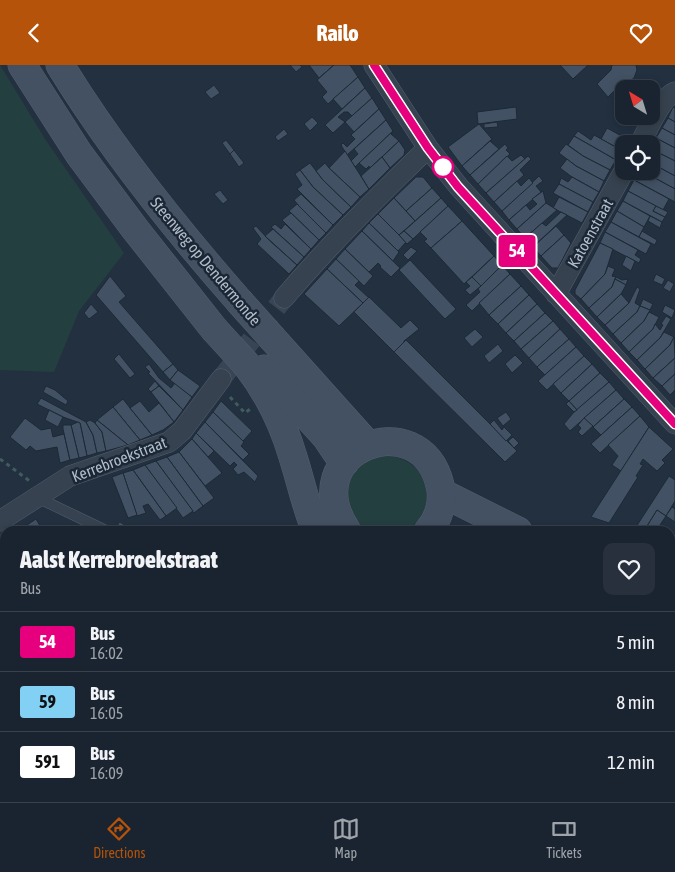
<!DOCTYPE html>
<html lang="en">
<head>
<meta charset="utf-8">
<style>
	body { margin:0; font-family:"Asap Condensed",sans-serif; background:#27303c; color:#f1f3f6; height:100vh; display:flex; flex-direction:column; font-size:19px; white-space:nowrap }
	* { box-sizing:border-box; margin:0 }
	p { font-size:16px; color:#9fa4ab }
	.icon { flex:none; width:28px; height:28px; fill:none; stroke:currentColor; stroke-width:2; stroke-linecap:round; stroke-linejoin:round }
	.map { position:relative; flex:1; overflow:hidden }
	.details { position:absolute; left:0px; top:461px; width:675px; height:276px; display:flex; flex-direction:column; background:#1a2430; border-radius:15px 15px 0 0; box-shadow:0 2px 8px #0003,0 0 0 1px #38414c }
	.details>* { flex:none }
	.badge { padding:0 10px; border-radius:4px; font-size:18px; line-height:32px }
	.needle { width:32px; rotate:322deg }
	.tools { position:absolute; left:615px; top:15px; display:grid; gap:10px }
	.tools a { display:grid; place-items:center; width:45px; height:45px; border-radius:10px; background:#1a2430; box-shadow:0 2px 8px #0003,0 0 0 1px #38414c; font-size:25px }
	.map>.badge { position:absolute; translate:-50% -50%; box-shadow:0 0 0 2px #fff }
	.round { display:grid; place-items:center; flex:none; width:52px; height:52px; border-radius:10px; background:#27303c }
	.head { display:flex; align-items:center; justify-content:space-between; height:85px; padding:0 20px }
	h1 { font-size:24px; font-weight:800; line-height:38px }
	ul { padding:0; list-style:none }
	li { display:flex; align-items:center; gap:15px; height:60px; padding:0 20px; border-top:1px solid #38414c }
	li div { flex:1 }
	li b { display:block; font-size:19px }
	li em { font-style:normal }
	li .badge { min-width:55px; font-weight:700; text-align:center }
	header { display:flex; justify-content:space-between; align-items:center; height:65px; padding:0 20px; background:#b45309; color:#fff; font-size:22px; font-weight:800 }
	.tab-bar { display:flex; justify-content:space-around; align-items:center; height:70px; border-top:1px solid #38414c; background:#1a2430; font-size:14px; color:#9fa4ab }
	.tab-bar a { display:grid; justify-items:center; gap:2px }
	.tab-bar .active { color:#b45309 }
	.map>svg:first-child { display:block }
	.green { fill:#243f40 }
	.building { fill:#425264; stroke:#1d2936 }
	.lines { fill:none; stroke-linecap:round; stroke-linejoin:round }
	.minor-tunnel { stroke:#384555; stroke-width:20; stroke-dasharray:20 10; stroke-linecap:butt }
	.service-casing { stroke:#545f6d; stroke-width:11 }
	.minor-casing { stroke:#545f6d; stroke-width:21 }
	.secondary-casing { stroke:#545f6d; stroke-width:29 }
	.path { stroke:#425c5d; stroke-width:3; stroke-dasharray:4 4; stroke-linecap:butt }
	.service { stroke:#36424f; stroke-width:10 }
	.minor { stroke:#36424f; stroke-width:20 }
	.secondary { stroke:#445163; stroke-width:28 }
	.secondary-bridge-casing { stroke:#545f6d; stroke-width:29; stroke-linecap:butt }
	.secondary-bridge { stroke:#445163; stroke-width:28 }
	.line-casing { stroke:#fff; stroke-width:11 }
	.line { stroke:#e6007e; stroke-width:8 }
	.stop-dot { fill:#fff; stroke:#e6007e; stroke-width:2.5 }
	.labels { text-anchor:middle; stroke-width:5; stroke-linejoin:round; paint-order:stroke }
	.street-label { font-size:16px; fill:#b2bcca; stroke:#1b2734 }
</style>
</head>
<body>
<header><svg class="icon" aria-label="back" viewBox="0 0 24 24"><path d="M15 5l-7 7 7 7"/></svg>Railo<svg class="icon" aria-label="heart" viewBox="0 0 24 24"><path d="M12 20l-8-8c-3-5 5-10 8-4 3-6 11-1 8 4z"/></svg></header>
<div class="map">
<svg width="675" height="737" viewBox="0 0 675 737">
	<rect width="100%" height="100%" fill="#223040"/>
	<!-- green -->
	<g class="green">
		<path d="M0,0L45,74L124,188L79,246L54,307L0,305Z"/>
		<path d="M384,390C428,393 444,441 406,466H368L357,458L347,441V421L357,403L365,396Z"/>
	</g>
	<!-- building -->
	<g class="building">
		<path d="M290,0H300L302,2L296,7Z"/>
		<path d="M309,0H334L319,13Z"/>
		<path d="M334,0H350L358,12L328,39L322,32L327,27L317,15Z"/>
		<path d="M560,0H588L573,14Z"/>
		<path d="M612,0H636L637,5L634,13L630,16L623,17L608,32L597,19L611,5Z"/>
		<path d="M358,12L365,23L342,44L333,34Z"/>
		<path d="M214,20L220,28L211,34L205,27Z"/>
		<path d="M365,23L372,33L352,51L348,47H344L338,52L345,57L333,68L325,60Z"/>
		<path d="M372,33L379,44L354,67L345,57Z"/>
		<path d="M516,42L517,54L478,59L477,47Z"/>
		<path d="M673,42L675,43V57L668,53Z"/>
		<path d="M379,44L386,55L347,90L341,80L343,78L347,82L355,74L351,70Z"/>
		<path d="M312,52L318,58L310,66L304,59Z"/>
		<path d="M668,53L675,57V70L662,63Z"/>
		<path d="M386,55L393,66L355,102L351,96L358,89L354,84Z"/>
		<path d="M497,57L498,62L484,63V59Z"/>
		<path d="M479,59L492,74L462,101L448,82Z"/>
		<path d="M607,63L627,74L621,85L601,74Z"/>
		<path d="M662,63L675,70V83L656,73Z"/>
		<path d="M284,64L288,69L278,76L275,72Z"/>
		<path d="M393,66L391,69L399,76L370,103L369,101L366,104L359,98Z"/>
		<path d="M578,66L591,75L594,70L621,85L616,95L574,71Z"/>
		<path d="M574,71L616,95L610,105L583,91L568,80Z"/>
		<path d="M656,73L675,83V96L651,84Z"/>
		<path d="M226,75L234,85L230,89L222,78Z"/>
		<path d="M399,76L405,85L404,90L390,103L382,92Z"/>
		<path d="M490,76L499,84L470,110L462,101Z"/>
		<path d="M505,79L508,83L506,85L510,89L478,119L470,110Z"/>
		<path d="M566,79L583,91L610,105L604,116L576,101L559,88Z"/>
		<path d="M651,84L675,96V111L651,98Z"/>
		<path d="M234,85L244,98L239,102L230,89Z"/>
		<path d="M345,86L369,124L360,132L329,103Z"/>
		<path d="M521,90L525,94L486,128L478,119L507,91L512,96Z"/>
		<path d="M528,91L531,94L520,105L524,110L494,137L486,128Z"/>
		<path d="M382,92L390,103L369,124L361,111Z"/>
		<path d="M567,94L576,101L604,116L599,127L572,112L560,103Z"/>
		<path d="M310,98L323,115L351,142L343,150L313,122L300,105Z"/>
		<path d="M325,98L329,103L360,132L351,142L323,115L316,106Z"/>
		<path d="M651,98L675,111V124L642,106H651Z"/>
		<path d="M300,105L313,122L343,150L333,160L297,124L302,120L295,109Z"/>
		<path d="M638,106H642L675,124V137L634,115Z"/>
		<path d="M539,111L543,116L536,121L541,127L509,155L502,146Z"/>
		<path d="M416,112H423L432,123L406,146L394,133Z"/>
		<path d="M572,112L599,127L593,137L559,119L561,113L568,117Z"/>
		<path d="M529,113L533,118L502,146L494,137L517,116L521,121Z"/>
		<path d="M634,115L669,134L663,145L628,126Z"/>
		<path d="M559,119L593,137L588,147L553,128Z"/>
		<path d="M432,123L441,133L415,156L406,146Z"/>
		<path d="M220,125L228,135L223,139L214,129Z"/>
		<path d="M543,126L546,138L517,164L509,155L526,140L530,145L537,139L532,134Z"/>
		<path d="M628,126L656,141L653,146L665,152L662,157L623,136Z"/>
		<path d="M301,129L333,160L326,168L303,146L294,135Z"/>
		<path d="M559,132L588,147L582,158L553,143Z"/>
		<path d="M394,133L415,156L399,170L378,149Z"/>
		<path d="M441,133L448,141L413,174L404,166Z"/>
		<path d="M623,136L650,151L644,162L617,146Z"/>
		<path d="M546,138L557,145L525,173L517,164Z"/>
		<path d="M297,139L326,168L319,175L289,146Z"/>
		<path d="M448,141L462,156L431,183L424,176L427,174L420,167Z"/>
		<path d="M656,141L668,147L665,152L653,146Z"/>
		<path d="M617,146L644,162L639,172L611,157Z"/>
		<path d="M561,147L567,150L533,182L525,173L542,158L546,161Z"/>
		<path d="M291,148L319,175L311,184L282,155Z"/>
		<path d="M378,149L406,177L398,186L369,158Z"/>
		<path d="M650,151L662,157L660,163L648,156Z"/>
		<path d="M462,156L494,191L464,219L431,183Z"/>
		<path d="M611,157L651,179L646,189L605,167Z"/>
		<path d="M369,158L399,187L393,196L362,166Z"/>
		<path d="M275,159L281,164L285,159L311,184L304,192L271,162Z"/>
		<path d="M256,161L269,175L297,200L289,209L257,179L261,174L253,163Z"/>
		<path d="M556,161L564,170L541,191L533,182Z"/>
		<path d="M273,164L304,192L297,200L265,171Z"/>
		<path d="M362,166L400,203L391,212L380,202L381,201L378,198L369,207L345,184Z"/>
		<path d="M404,166L413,174L407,179L399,170Z"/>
		<path d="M642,166L657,175L655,180L639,172Z"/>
		<path d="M605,167L638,185L635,190L641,194L639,198L600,178Z"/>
		<path d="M564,170L571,178L558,203H552L541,191Z"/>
		<path d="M600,178L613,184L605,209L581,234L575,229V225Z"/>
		<path d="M411,182L417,186L408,195L403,190Z"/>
		<path d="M345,184L373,211L364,221L336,194Z"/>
		<path d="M494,191L502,200L481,221L472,212Z"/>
		<path d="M626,191L635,196L631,206L622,200Z"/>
		<path d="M336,194L359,216L355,220L369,233L363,238L327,204Z"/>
		<path d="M410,195L456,244L445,254L399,205Z"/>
		<path d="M502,200L510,209L472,246L466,240L480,227L478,224Z"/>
		<path d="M608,201L615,204L612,211L616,212L615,214L612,222L589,243L581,234L605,209Z"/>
		<path d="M327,204L363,238L339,261L304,229Z"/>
		<path d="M510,209L521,221L489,250L479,238Z"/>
		<path d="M656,209L665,214L662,220L653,216Z"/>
		<path d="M110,211L126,231L119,237L173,299L163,307L96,230Z"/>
		<path d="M472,212L481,221L470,230L465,225L470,221L466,217Z"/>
		<path d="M616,212L622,215L628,214L626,220L615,214Z"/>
		<path d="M615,214L626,220L621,229L597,252L589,243L612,222Z"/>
		<path d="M668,215L674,219L670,227L663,223Z"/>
		<path d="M521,221L529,230L498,259L489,250Z"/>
		<path d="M637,222L640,224L635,238L640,241L637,247L613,269L605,260L629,238Z"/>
		<path d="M621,229L629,238L605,260L597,252Z"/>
		<path d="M529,230L537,239L506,268L498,259Z"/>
		<path d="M369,232L401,263L410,255L419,264L404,276V277L394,287L354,247Z"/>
		<path d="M643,234L653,239L650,245L640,241Z"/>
		<path d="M91,239L98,247L89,254L84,248Z"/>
		<path d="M537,239L545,248L514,276L506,268Z"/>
		<path d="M665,240L675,245L672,253L662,247Z"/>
		<path d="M640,241L650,245L644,256L621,278L613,269L637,247Z"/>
		<path d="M649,247L659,252L653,264L629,287L621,278L644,256Z"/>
		<path d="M545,248L553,256L521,284L514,276Z"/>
		<path d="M666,251L671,254L660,273L637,295L629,287L653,264L655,259L660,265L663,260L661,259Z"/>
		<path d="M553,256L560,264L529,293L521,284Z"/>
		<path d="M475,264L483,272L472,282L464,273Z"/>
		<path d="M560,264L569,274L537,302L529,293Z"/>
		<path d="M664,267L674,272L670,280L645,304L637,295L660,273Z"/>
		<path d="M674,272L675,293L653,313L645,304L670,280Z"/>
		<path d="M569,274L576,282L545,310L537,302Z"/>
		<path d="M406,275L517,386L505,397L394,287Z"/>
		<path d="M498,279L503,286L489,298L484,291Z"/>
		<path d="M576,282L584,291L547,325L538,316Z"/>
		<path d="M119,289L135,309L130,313L114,294Z"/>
		<path d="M515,290L523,298L512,308L505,299Z"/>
		<path d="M584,291L592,299L561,328L553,319Z"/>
		<path d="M675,293V309L662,321L653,313Z"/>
		<path d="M149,299L159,313L171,323L175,318L192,332L183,345L148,308L150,307L145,302Z"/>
		<path d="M173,299L178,305L170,315L163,307Z"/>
		<path d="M592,299L600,308L569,336L561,328Z"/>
		<path d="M178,305L200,321L192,332L170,315Z"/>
		<path d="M600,308L609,317L577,345L569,336Z"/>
		<path d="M675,309V325L670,330L662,321Z"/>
		<path d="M155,316L159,321L151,327L148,324Z"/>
		<path d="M609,317L616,325L570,366L564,359L574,347Z"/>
		<path d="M46,321L55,325L68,336L66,340L43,327Z"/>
		<path d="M159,321L183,345L174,357L151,327Z"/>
		<path d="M616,325L624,334L593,362L584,353Z"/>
		<path d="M41,333L86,357L93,370L97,388L87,391L80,358L63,352L37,339Z"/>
		<path d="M123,334L130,343L152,370L140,375L113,342Z"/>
		<path d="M624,334L632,342L601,370L593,362Z"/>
		<path d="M140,336L149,347L159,338L174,357L163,365L152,370L130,343Z"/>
		<path d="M221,336L252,366L243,376L213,347Z"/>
		<path d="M569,336L577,345L574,347L566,339Z"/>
		<path d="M113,342L140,375L128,380L97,355Z"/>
		<path d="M632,342L640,351L600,388L591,379Z"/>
		<path d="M49,345L63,352L58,362L45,355Z"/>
		<path d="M213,347L244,377L241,381L249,389L243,395L205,357Z"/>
		<path d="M506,347L511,354L503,361L497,353Z"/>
		<path d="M640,351L649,362L621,406L612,400L618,391L608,380Z"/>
		<path d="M25,353L41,365L51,363L53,372L64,369L70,395L60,398L57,382L36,386L30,381L26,385L10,372Z"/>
		<path d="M584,353L593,361L582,371L578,367L581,363L578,360Z"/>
		<path d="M90,355L95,358L102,367L106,386L97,388L93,370L86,357Z"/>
		<path d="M97,355L128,380L106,386L102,367L95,358Z"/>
		<path d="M494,355L502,365L504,362L512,370L506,376L490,359Z"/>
		<path d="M78,357L80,358L87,391L79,393L71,360Z"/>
		<path d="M205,357L258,411L255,417L244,407L238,410L233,404L237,400L234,397L230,401L196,368Z"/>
		<path d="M63,360H71L79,393L70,395L63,364Z"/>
		<path d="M649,362L673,384L662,395L665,398L657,406L643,394L640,399L643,400L636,411L638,412L609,458L591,452Z"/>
		<path d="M196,368L214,386L208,392L192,374Z"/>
		<path d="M513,372L519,378L514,383L508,376Z"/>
		<path d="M192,374L222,408L205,421L179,387Z"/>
		<path d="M179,387L214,433L203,441L167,392Z"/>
		<path d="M167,392L203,441L194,448L156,396Z"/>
		<path d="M156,396L193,446L183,453L145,400Z"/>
		<path d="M145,400L177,443L166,451L133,405Z"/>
		<path d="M133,405L166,451L160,455L148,439L143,441L146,448L137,451L123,408Z"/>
		<path d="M123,408L137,450L128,453L112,412Z"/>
		<path d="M669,411L675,415V436L666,451L657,445L644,466L636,462Z"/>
		<path d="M672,442L675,444V457L666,451Z"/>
		<path d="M657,445L666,451L656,466H644Z"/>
		<path d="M36,454L43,466H22L21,464Z"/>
		<path d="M5,475V502L0,494V478Z"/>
		<path d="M0,494L5,502L4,524L0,518Z"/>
		<path d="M0,518L5,526V531L0,534Z"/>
		<path d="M3,654L5,656V666L3,667L0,663V657Z"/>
	</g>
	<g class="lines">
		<!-- minor-tunnel -->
		<path class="minor-tunnel" d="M221,314L284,233"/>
		<!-- service casing -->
		<g class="service-casing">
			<path id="service" d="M36,432L107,466"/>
		</g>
		<!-- minor casing -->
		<g class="minor-casing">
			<g id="minor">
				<path d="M374,0L428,83L459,122L675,359"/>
				<path d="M640,79C648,65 660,33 675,27"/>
				<path d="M556,229L624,106"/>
				<path d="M284,233C329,180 378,131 428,83"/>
				<path d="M0,456L70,411L169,377L182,366L221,314"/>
			</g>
		</g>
		<!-- secondary casing -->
		<g class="secondary-casing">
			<g id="secondary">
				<path d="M22,0L79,89L135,164L214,264"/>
				<path d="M60,0C112,85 174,162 239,236"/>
				<path d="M273,274L368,380"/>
				<path d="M246,299C267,326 283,358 293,392C301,417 306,442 316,466"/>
				<path d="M264,304L326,372L336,387L345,397"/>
				<path d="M442,428L518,466"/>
				<path d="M347,466C293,385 420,337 440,420C444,436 439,454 428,466"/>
				<path d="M670,513L675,514"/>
				<path d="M670,533L675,534"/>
				<path d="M670,630H675"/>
			</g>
		</g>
		<!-- path -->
		<g class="path">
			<path d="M230,332L245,348L250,344"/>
			<path d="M0,394L31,417"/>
			<path d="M119,459L131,466"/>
			<path d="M670,703L675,704"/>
			<path d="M550,737L552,732"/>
		</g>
		<!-- service -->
		<use href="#service" class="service"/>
		<!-- minor -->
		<use href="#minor" class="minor"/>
		<!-- secondary -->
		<use href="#secondary" class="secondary"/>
		<!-- secondary-bridge casing -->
		<g class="secondary-bridge-casing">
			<g id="secondary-bridge">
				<path d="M239,236L273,274"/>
				<path d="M214,264L246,299"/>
			</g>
		</g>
		<!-- secondary-bridge -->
		<use href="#secondary-bridge" class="secondary-bridge"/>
	</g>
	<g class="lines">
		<!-- line casing -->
		<g class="line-casing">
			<path id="line" d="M374,0L428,83L458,122L675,359"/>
		</g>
		<!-- line -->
		<use href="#line" class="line"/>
	</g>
	<!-- markers -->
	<circle class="stop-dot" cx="443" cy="102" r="10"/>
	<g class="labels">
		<!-- street labels -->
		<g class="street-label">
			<text transform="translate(590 168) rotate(-61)" y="6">Katoenstraat</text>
			<text transform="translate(206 196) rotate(50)" y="6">Steenweg op Dendermonde</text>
			<text transform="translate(119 394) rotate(-21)" y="6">Kerrebroekstraat</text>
		</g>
	</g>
</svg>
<div class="tools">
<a><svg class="needle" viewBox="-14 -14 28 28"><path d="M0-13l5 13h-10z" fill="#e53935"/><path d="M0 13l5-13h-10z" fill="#9fa4ab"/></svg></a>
<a><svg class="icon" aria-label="locate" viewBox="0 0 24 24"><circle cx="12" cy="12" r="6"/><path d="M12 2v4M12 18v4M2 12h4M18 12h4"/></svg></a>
</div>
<b class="badge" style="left:517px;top:186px;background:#e6007e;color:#fff">54</b>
<section class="details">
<div class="head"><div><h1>Aalst Kerrebroekstraat</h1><p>Bus</p></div><a class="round"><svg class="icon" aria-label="heart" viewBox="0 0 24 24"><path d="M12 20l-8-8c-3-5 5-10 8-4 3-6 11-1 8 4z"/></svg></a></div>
<ul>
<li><span class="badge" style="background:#e6007e;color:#fff">54</span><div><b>Bus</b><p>16:02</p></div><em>5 min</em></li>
<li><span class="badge" style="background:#83d0f5;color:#111">59</span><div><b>Bus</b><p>16:05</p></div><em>8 min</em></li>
<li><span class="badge" style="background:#fff;color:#111">591</span><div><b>Bus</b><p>16:09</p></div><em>12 min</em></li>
</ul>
</section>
</div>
<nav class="tab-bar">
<a class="active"><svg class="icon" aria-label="directions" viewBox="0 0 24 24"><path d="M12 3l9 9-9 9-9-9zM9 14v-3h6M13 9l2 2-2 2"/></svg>Directions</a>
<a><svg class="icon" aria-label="map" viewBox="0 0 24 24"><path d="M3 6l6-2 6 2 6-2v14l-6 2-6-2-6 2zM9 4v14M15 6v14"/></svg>Map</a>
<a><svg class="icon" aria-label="tickets" viewBox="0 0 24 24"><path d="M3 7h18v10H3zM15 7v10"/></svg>Tickets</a>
</nav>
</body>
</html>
